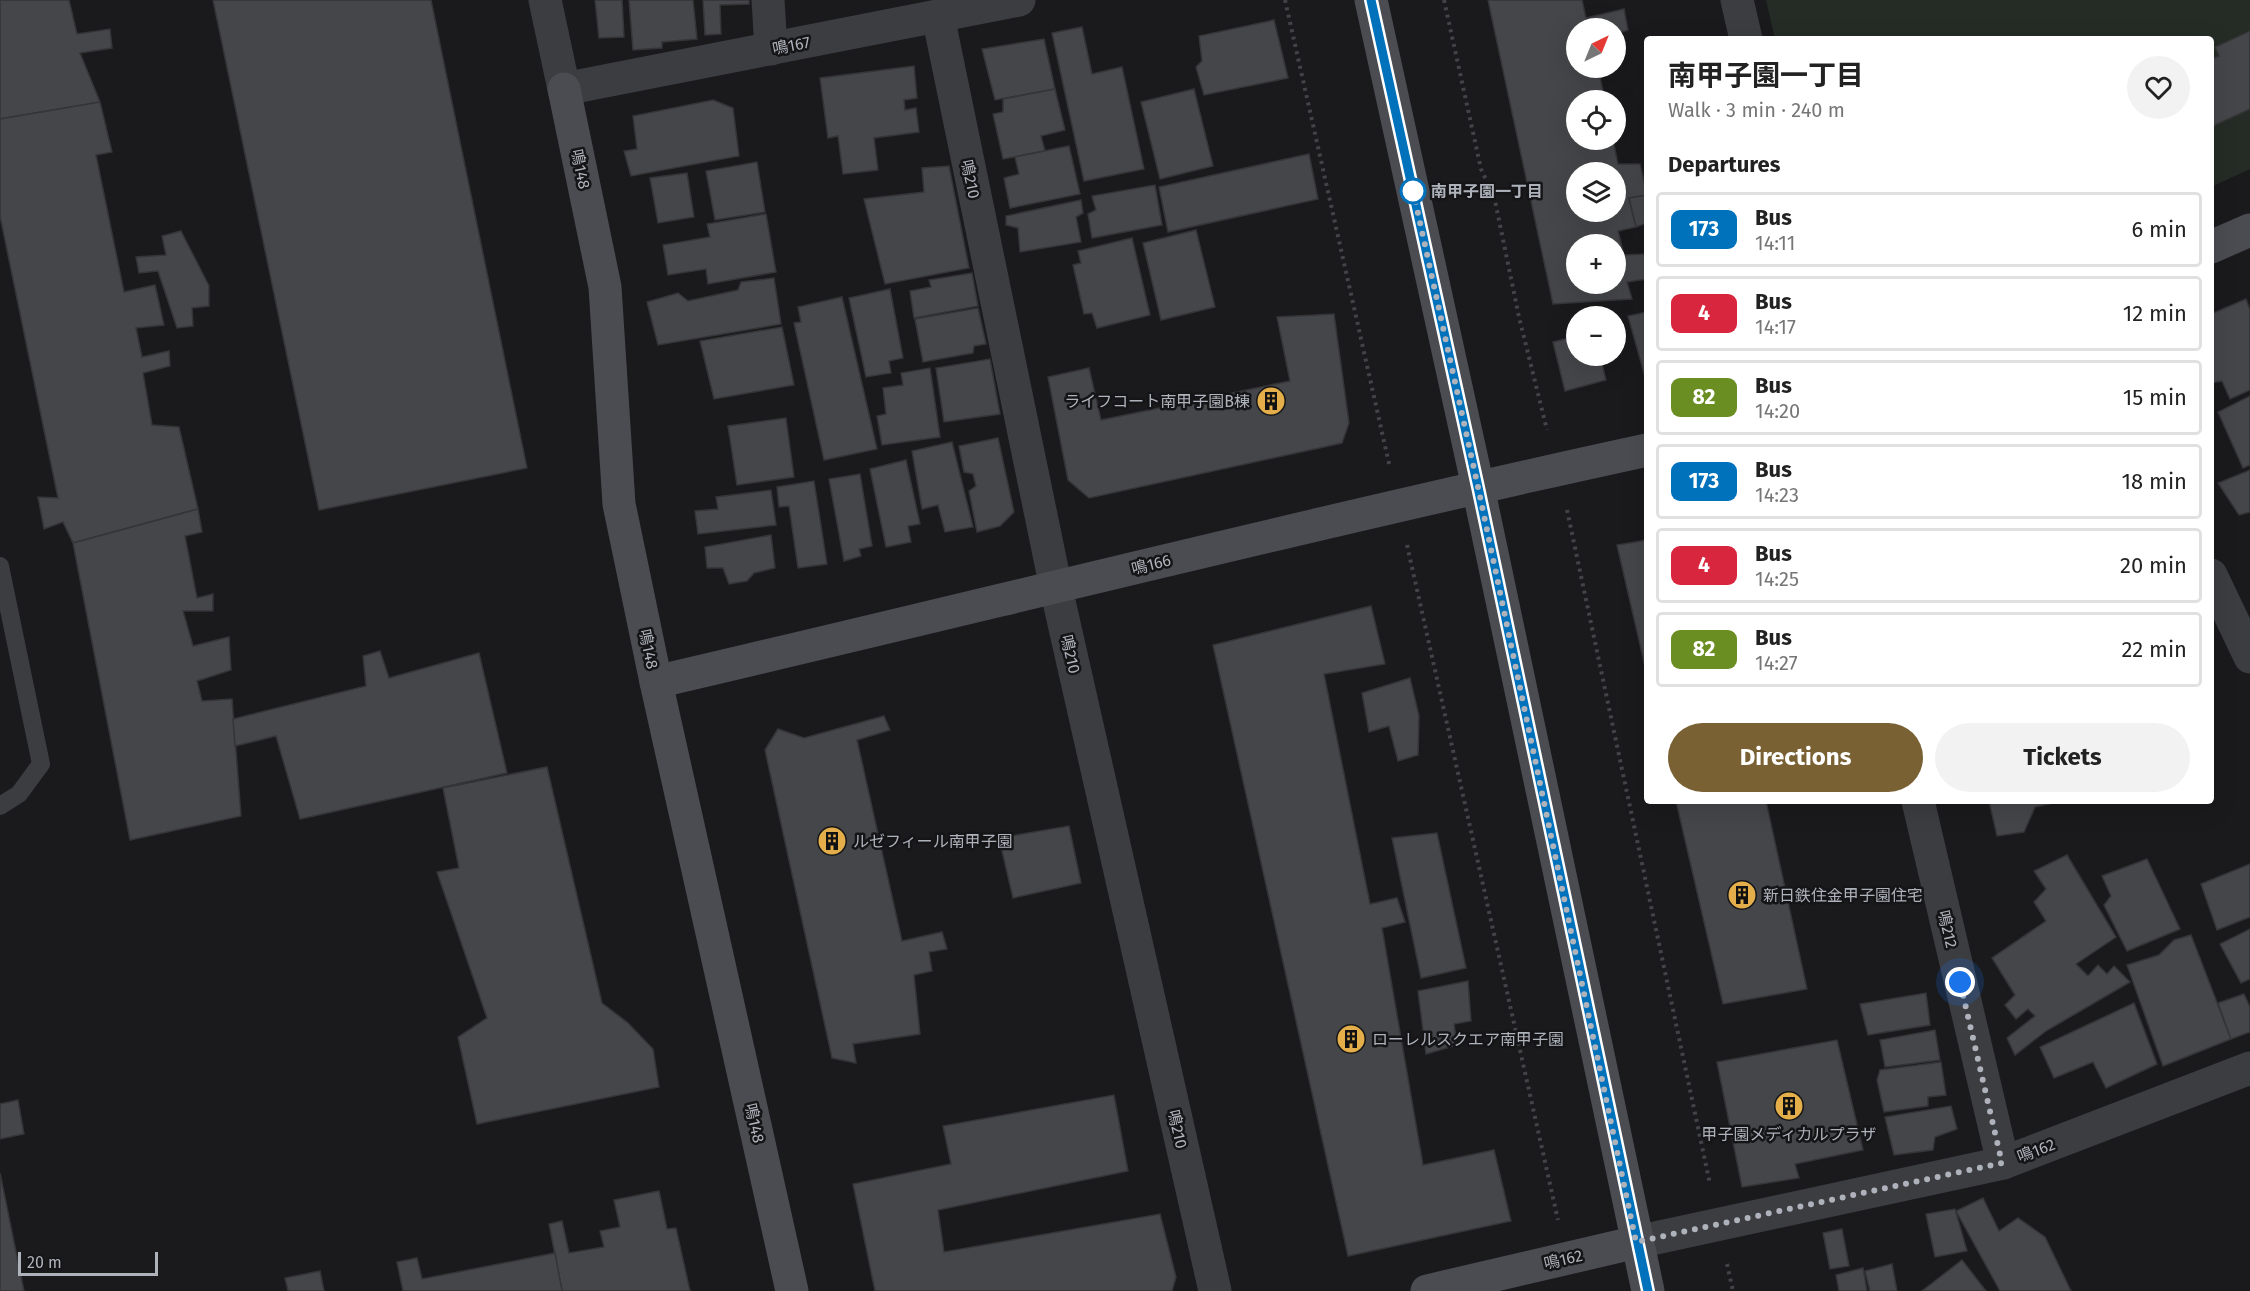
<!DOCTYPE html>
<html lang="en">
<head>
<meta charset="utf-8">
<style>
	body { margin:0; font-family:"Fira Sans","Noto Sans JP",sans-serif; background:#f2f2f2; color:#222; height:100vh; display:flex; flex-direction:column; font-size:22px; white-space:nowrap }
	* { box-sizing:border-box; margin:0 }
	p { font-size:20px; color:#767676 }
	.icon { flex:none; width:33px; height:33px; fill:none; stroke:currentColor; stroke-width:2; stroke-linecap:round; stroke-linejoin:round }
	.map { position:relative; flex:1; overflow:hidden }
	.panel { position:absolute; left:1644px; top:36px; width:570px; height:768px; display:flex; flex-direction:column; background:#fff; border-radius:6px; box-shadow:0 6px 24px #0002 }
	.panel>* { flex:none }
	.badge { padding:0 12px; border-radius:9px; font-size:21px; line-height:39px }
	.needle { width:39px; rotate:43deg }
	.fabs { position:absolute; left:1566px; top:18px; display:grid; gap:12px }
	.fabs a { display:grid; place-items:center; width:60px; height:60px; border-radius:50%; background:#fff; box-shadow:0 6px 24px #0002; font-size:30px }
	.scale { position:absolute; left:18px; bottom:15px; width:140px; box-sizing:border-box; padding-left:6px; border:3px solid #aeb2bb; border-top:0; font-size:16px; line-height:21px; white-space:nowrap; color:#aeb2bb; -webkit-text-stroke:4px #151517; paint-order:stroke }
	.you { position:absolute; width:30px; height:30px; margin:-15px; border:4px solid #fff; border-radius:50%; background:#1a73e8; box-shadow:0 0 0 9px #1a73e833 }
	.map>.badge { position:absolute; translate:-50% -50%; box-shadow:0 0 0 3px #fff }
	h2 { padding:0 24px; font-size:22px; line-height:54px }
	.round { display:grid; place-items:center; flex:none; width:63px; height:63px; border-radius:32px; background:#f2f2f2 }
	.summary { display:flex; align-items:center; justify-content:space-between; height:102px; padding:0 24px }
	h1 { font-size:28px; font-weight:700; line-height:45px }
	.button { display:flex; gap:12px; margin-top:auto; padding:12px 24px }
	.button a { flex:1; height:69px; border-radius:36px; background:#796134; color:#fff; font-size:24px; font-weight:700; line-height:69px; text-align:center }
	.button a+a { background:#f2f2f2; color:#222 }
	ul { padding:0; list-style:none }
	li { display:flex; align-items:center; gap:18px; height:75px; margin:0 12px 9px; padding:0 12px; border:3px solid #e0e0e0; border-radius:6px }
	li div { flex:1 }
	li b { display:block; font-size:22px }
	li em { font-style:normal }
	li .badge { min-width:66px; font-weight:700; text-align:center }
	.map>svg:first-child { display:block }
	.green { fill:#252c25 }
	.building { fill:#454649; stroke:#353538; stroke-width:1.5; fill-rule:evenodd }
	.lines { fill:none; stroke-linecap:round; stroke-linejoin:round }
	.path { stroke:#424448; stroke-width:4; stroke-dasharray:3 4.5; stroke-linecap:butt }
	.lane { stroke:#3c3d41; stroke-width:18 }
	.street { stroke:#3c3d41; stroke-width:33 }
	.secondary { stroke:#4a4c51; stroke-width:33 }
	.line-casing { stroke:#fff; stroke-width:14 }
	.line { stroke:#0072bc; stroke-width:9 }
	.walk { stroke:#aeb2bb; stroke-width:6; stroke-dasharray:0 10.8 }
	.stop-dot { fill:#fff; stroke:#0072bc; stroke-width:3 }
	.labels { text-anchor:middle; stroke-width:5; stroke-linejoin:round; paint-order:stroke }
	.street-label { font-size:16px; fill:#aeb2bb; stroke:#151517 }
	.stop-label { font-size:16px; font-weight:bold; fill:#aeb2bb; stroke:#151517; text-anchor:start }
	.poi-label { font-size:16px; fill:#aeb2bb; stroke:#151517; text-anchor:start }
</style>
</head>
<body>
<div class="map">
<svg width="2250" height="1291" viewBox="0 0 2250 1291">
	<rect width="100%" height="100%" fill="#1a1a1c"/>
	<!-- green -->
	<path class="green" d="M1766,0H2250V169L2211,187V39H1775Z"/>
	<!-- building -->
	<g class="building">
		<path d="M0,0H69L77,34L110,29L112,48L80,53L100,102L0,119Z"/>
		<path d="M213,0H431L527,468L319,510Z"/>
		<path d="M595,0H622L624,37L599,38Z"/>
		<path d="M629,0H693L697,39L662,42V48L633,50Z"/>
		<path d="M703,0H749V4L720,5L721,34L705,35Z"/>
		<path d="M1488,0H1582L1586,18L1624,9L1628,30L1616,34V28H1576V68H1598L1605,100H1576V140H1613L1618,164H1640L1647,195L1629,198L1636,227L1618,231L1624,255L1647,254V279L1627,282L1632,299L1553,304ZM1576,172H1616V212H1576ZM1576,244H1616V284H1576Z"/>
		<path d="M1274,20L1288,78L1204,95L1196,67L1202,61L1199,36Z"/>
		<path d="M1082,27L1092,74L1122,67L1144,169L1084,181L1052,33Z"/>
		<path d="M2250,31V109L2211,127V59L2219,56L2215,47Z"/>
		<path d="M1044,39L1055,89L995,100L982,49Z"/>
		<path d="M914,66L917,98L904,100L905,110L916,108L919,132L874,138L878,170L843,174L838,136L828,138L820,78Z"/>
		<path d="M1055,89L1065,130L1041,136L1045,151L1003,159L993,114L1003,112V99Z"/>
		<path d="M1194,89L1213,166L1160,179L1141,102Z"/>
		<path d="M713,100L733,108L739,156L631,176L624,151L637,149L633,116Z"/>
		<path d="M100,102L112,152L96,155L124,292L155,285L164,325L136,328L142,357L169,351L170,366L143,373L152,425L179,427L198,509L73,543L63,522L44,529L38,497L58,498L0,216V119Z"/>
		<path d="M1069,146L1080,194L1010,208L1004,178L1019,174L1015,157Z"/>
		<path d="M1309,154L1318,199L1168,232L1159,187Z"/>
		<path d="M757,162L765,212L715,220L706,171Z"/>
		<path d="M949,166L969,268L885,284L864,199L924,192L922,168Z"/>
		<path d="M687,173L694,217L658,223L650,178Z"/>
		<path d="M1155,185L1162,225L1092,238L1088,214L1096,210L1092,196Z"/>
		<path d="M1647,195V223L1636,227L1629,198Z"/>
		<path d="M1081,200L1083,213L1076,217L1081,242L1020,252L1018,228L1006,225V216Z"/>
		<path d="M766,214L776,272L708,284L706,269L668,275L663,245L710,237L707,224Z"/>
		<path d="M1196,230L1215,307L1161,320L1143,243Z"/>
		<path d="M181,231L209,286V306L192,308L193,326L177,328L158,271L139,273L136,257L166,255L162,236Z"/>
		<path d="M1132,238L1150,315L1097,328L1092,313L1084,314L1073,265L1081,263L1078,251Z"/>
		<path d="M972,273L978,306L914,318L910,291L931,287L929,280Z"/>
		<path d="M774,278L781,324L658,345L647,302L678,293L688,301L738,290L741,282Z"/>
		<path d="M890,289L903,358L889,361L891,373L866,377L849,298Z"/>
		<path d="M842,297L877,449L824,460L794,323L801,322L798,307Z"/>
		<path d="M2246,299L2250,310V390L2230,399L2222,381L2211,383V314Z"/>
		<path d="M978,308L986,344L974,346L973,353L923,362L915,319Z"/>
		<path d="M1647,312V384L1628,316Z"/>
		<path d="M1334,314L1349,423L1342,443L1089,498L1068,480L1048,377L1089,368L1101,420L1290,381L1277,317Z"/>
		<path d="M782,327L794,385L714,399L700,341Z"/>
		<path d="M1576,336V356H1600L1606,380L1565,391L1553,342Z"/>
		<path d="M990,359L1000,414L944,422L936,368Z"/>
		<path d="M930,368L940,437L882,445L877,416L886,414L883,388L903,385L901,373Z"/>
		<path d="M2250,396V465L2243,468L2218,412Z"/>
		<path d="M786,418L794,477L737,485L728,426Z"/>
		<path d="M998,438L1014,512L1000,526L977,532L969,491L976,486L973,474L964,472L959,446Z"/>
		<path d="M952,442L973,527L945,532L938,505L922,509L912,451Z"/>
		<path d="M906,460L920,524L908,526L911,542L886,547L870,469Z"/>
		<path d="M2250,470V512L2239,515L2218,483Z"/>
		<path d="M860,474L872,546L859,549L861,556L844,561L829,479Z"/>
		<path d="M814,481L827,564L798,568L789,506L779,507L777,487Z"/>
		<path d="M771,490L776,525L698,534L695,511L718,509L716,497Z"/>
		<path d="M198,509L202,532L185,536L197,598L213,594V611H183L193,646L229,637L231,670L197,681L202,701L232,699L241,816L130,840L73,543Z"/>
		<path d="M771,535L775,568L754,573L747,581L729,584L723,568H707L705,547Z"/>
		<path d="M1647,540V675L1617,545Z"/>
		<path d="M1371,606L1385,664L1324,674L1370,904L1397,898L1405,922L1382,928L1423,1165L1494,1150L1511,1221L1348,1256L1213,645Z"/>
		<path d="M380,651L389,678L479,653L507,773L300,819L276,736L235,746L233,719L366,686L363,656Z"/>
		<path d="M1410,678L1419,716L1418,755L1398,761L1389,726L1369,732L1362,693Z"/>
		<path d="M884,716L890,730L857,740L902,941L942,932L947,949L929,952L932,971L914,975L920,1034L853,1044L856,1063L832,1058L765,750L778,729L804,738Z"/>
		<path d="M547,767L602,1003L628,1023L653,1049L659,1087L477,1124L458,1037L487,1018L437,872L459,868L443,788Z"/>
		<path d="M1676,801H1766L1807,989L1723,1004Z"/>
		<path d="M1989,801H2062L2035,807L2024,832L1997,836Z"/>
		<path d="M1069,826L1081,883L1013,898L999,838Z"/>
		<path d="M1437,833L1466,968L1421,978L1392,838Z"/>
		<path d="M2067,855L2116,937L2076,964L2088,976L2098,965L2107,974L2114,966L2130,982L2046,1031L2015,1055L2007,1038L2035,1016L2028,1009L2016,1019L2005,1005L2015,995L1992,958L2046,921L2034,902L2046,889L2034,871Z"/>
		<path d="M2147,859L2180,929L2127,951L2104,905L2111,896L2102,876Z"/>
		<path d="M2250,864V917L2217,930L2201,884Z"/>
		<path d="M2250,929V979L2241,983L2220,944Z"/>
		<path d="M2191,935L2231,1039L2163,1066L2127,965L2159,955L2174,940Z"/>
		<path d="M1468,981L1471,1021L1454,1024L1457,1045L1426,1054L1418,991Z"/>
		<path d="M1926,993L1930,1025L1868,1035L1860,1004Z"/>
		<path d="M2244,994L2250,1007V1032L2231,1039L2218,1003Z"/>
		<path d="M2134,1003L2157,1064L2106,1088L2093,1062L2054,1078L2040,1047Z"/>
		<path d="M1935,1030L1940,1060L1885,1067L1880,1040Z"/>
		<path d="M1837,1040L1863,1150L1795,1164L1799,1178L1742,1187L1717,1062Z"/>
		<path d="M1941,1062L1946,1095L1928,1097V1106L1884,1112L1877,1080L1880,1070Z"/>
		<path d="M1114,1095L1128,1171L938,1210L944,1252L1160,1214L1176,1277L1172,1291H875L853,1184L951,1164L943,1126Z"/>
		<path d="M18,1100L24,1134L0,1139V1104Z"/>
		<path d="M1951,1106L1957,1129L1935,1137L1933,1150L1894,1155L1885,1117Z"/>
		<path d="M0,1173L24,1291H0Z"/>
		<path d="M659,1191L667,1229L676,1228L690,1291H562L549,1224L562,1221L569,1253L604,1247L600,1231L620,1227L614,1200Z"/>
		<path d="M1983,1198L1999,1231L2018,1218L2045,1237L2071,1291H2000L1956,1211Z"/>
		<path d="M1955,1209L1967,1251L1935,1257L1926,1214Z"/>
		<path d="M1842,1229L1849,1266L1830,1269L1823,1233Z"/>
		<path d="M555,1253L562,1291H403L397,1262L417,1258L422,1279Z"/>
		<path d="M1962,1260L1986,1291H1922Z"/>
		<path d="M1892,1264L1897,1291H1870L1865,1271Z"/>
		<path d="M1863,1268L1867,1291H1839L1836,1275Z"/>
		<path d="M320,1271L324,1291H288L285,1278Z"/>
	</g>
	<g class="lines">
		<!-- path -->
		<g class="path">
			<path d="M1285,0L1390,468"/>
			<path d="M1444,0L1481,169L1494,196L1519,317L1547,430"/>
			<path d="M1567,510L1710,1184"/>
			<path d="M1407,545L1558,1220"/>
			<path d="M1727,1264L1733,1291"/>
		</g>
		<!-- lane -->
		<path class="lane" d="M0,566L41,764L19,794L0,806"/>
		<!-- street -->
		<g class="street">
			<path d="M545,0L564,89L1019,0"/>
			<path d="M768,0L771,49"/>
			<path d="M1737,0L1746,39"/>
			<path d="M938,16L1056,588L1215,1291"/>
			<path d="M2211,575L2250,657"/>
			<path d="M1918,801L2003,1163"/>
			<path d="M1637,1242L2003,1163L2250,1068"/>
		</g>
		<!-- secondary -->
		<g class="secondary">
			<path d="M1371,0L1478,487L1648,1291"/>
			<path d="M564,89L605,287L619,504L656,682L792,1291"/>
			<path d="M2211,247L2250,230"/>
			<path d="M656,682C986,605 1315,522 1647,450"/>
			<path d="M1427,1291L1637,1242"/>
		</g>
	</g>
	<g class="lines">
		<!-- line casing -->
		<g class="line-casing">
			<path id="line" d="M1371,0L1478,487L1648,1291"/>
		</g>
		<!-- line -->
		<use href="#line" class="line"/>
		<!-- walk -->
		<path class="walk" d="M1413,191L1412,186L1478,487L1636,1242L2002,1163L1960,982"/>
	</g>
	<!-- icons -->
	<defs>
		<g id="building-disc" transform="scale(1.5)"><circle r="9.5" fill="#e4af4b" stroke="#151517"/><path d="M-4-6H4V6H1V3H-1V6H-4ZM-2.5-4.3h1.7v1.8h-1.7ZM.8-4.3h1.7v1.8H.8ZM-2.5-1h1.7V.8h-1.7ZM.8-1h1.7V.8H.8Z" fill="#111"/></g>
	</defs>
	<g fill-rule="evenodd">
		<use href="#building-disc" x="1271" y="401"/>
		<use href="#building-disc" x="832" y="841"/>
		<use href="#building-disc" x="1742" y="895"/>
		<use href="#building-disc" x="1351" y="1039"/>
		<use href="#building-disc" x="1789" y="1106"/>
	</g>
	<!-- markers -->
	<circle class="stop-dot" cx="1413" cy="191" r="12"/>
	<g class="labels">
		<!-- street labels -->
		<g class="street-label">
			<text transform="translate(791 45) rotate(-11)" y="6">鳴167</text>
			<text transform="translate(581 169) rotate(78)" y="6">鳴148</text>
			<text transform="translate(971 179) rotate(78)" y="6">鳴210</text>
			<text transform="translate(1151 564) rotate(-14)" y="6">鳴166</text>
			<text transform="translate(649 649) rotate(78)" y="6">鳴148</text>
			<text transform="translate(1071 654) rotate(77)" y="6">鳴210</text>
			<text transform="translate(1948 929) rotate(77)" y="6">鳴212</text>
			<text transform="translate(755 1123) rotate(77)" y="6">鳴148</text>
			<text transform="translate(1178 1129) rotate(77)" y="6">鳴210</text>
			<text transform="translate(2036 1150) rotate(-21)" y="6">鳴162</text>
			<text transform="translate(1563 1259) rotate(-13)" y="6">鳴162</text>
		</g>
		<!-- stop labels -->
		<g class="stop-label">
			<text x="1431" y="197">南甲子園一丁目</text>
		</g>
		<!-- poi labels -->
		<g class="poi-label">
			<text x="1250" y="407" text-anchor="end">ライフコート南甲子園B棟</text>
			<text x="853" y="847">ルゼフィール南甲子園</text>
			<text x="1763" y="901">新日鉄住金甲子園住宅</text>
			<text x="1372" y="1045">ローレルスクエア南甲子園</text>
			<text x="1789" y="1140" text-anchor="middle">甲子園メディカルプラザ</text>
		</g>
	</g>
</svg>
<div class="fabs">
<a><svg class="needle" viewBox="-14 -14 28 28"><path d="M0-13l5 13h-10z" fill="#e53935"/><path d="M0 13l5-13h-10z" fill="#767676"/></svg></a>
<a><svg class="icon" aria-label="locate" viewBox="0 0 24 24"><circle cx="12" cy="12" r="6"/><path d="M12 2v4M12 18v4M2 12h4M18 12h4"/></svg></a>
<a><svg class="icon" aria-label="layers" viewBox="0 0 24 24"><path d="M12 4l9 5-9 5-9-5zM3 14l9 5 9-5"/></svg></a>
<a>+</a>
<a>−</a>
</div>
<div class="scale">20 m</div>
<div class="you" style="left:1960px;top:982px"></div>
<section class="panel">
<div class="summary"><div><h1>南甲子園一丁目</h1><p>Walk · 3 min · 240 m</p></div><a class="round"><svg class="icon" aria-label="heart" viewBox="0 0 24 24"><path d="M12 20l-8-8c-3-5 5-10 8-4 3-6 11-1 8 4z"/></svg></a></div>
<h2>Departures</h2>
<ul>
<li><span class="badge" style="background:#0072bc;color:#fff">173</span><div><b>Bus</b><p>14:11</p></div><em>6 min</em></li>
<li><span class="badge" style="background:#d7263d;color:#fff">4</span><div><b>Bus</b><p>14:17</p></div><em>12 min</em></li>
<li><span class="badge" style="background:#6b8e23;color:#fff">82</span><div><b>Bus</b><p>14:20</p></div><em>15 min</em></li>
<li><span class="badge" style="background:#0072bc;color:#fff">173</span><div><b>Bus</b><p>14:23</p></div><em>18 min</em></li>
<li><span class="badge" style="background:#d7263d;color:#fff">4</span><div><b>Bus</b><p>14:25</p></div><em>20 min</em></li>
<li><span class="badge" style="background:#6b8e23;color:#fff">82</span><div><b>Bus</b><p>14:27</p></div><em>22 min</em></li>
</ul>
<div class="button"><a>Directions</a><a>Tickets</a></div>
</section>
</div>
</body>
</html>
